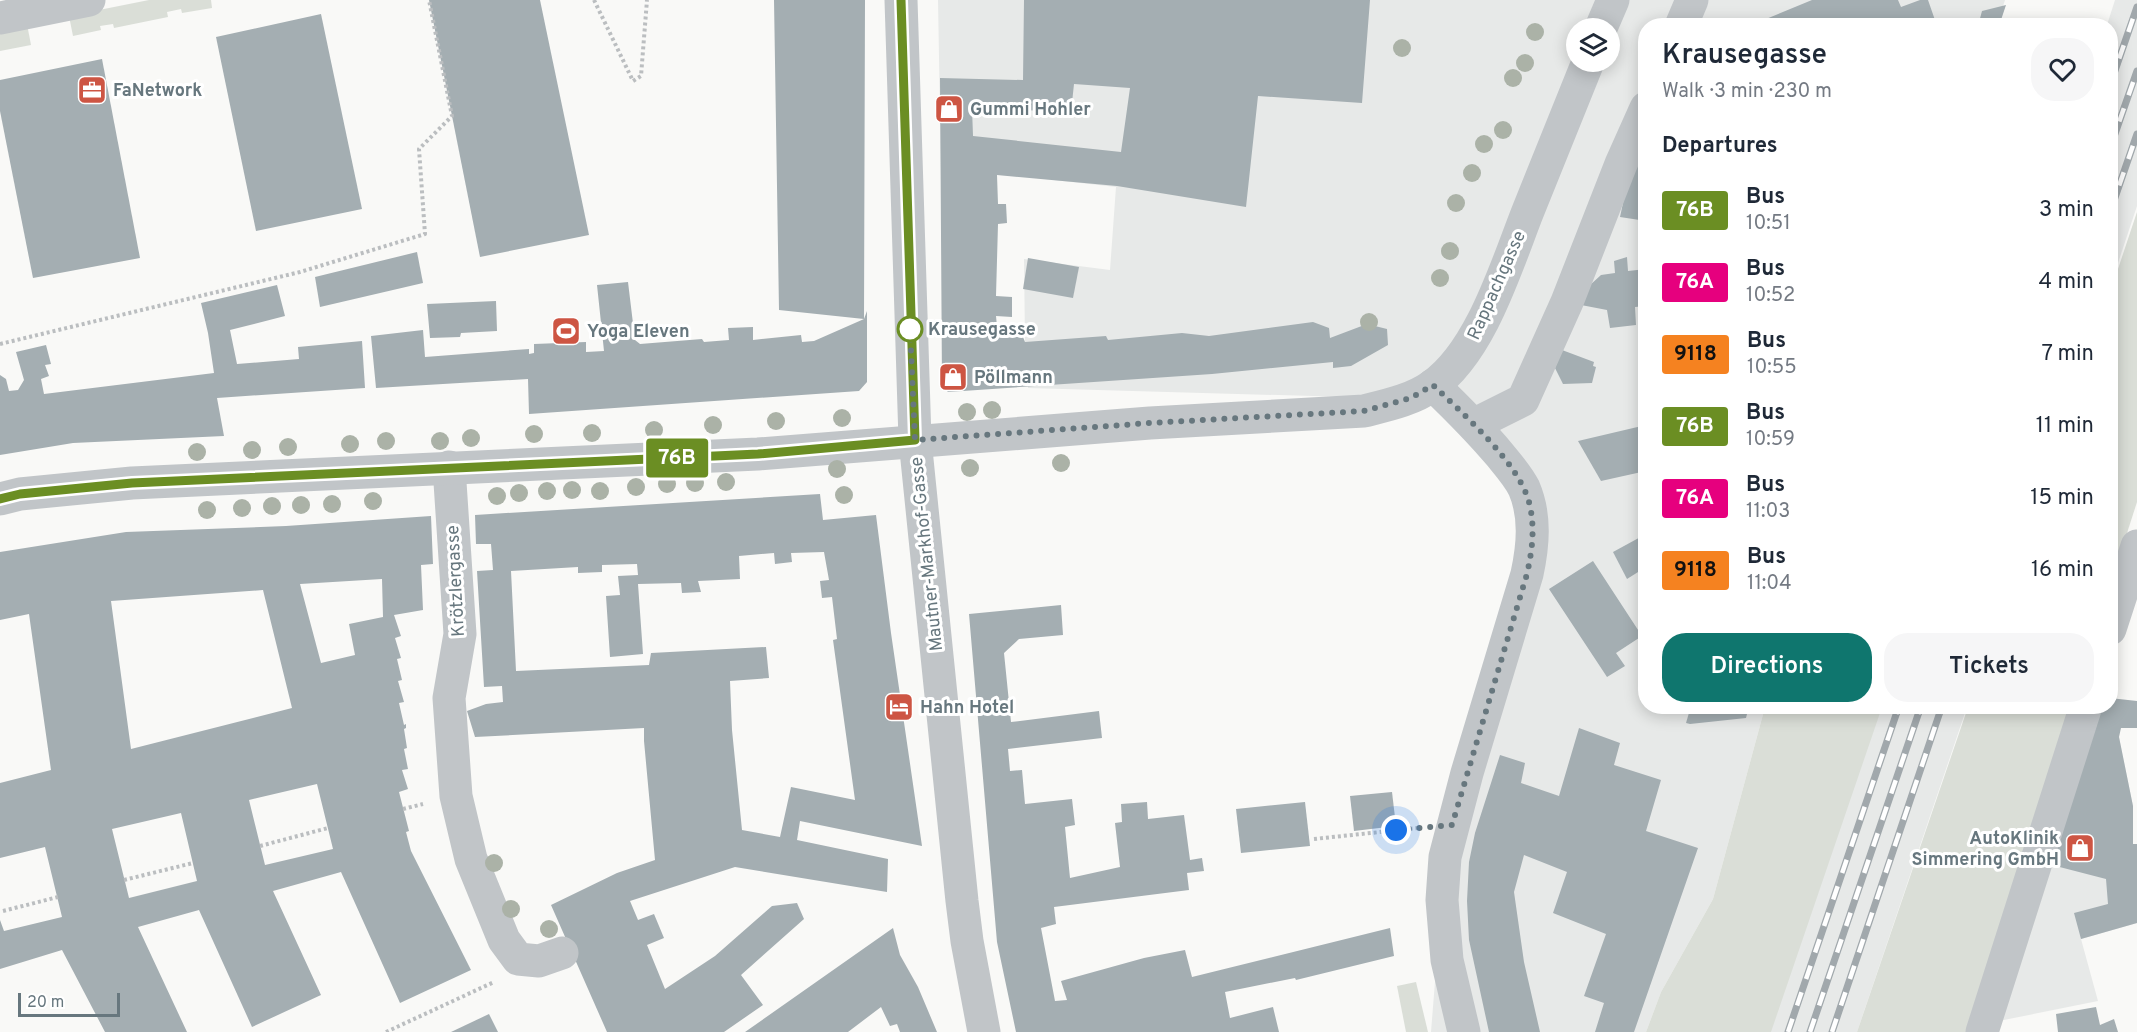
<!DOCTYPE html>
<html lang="en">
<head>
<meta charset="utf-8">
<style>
	body { margin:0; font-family:Overpass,sans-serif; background:#f6f6f7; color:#1f2937; height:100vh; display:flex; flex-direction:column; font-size:22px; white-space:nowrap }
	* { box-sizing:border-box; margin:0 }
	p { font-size:20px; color:#747a83 }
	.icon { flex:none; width:33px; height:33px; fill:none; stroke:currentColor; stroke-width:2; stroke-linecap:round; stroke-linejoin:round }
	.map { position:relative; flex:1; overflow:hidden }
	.drawer { position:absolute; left:1638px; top:18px; width:480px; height:696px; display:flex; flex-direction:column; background:#fff; border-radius:24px; box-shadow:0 3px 15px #0003 }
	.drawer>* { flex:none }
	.badge { padding:0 12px; border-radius:4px; font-size:21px; line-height:39px }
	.fabs { position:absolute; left:1566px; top:18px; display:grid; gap:12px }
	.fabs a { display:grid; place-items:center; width:54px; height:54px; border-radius:50%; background:#fff; box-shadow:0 3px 15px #0003; font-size:30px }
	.scale { position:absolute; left:18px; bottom:15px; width:102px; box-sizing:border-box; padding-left:6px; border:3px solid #67777e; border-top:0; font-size:16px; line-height:21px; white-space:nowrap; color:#67777e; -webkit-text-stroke:4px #fff; paint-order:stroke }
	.you { position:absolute; width:30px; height:30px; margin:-15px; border:4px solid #fff; border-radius:50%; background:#1a73e8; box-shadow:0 0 0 9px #1a73e833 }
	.map>.badge { position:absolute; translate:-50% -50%; box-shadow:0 0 0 3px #fff }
	h2 { padding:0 24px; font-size:22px; line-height:54px }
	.round { display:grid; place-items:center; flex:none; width:63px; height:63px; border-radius:24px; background:#f6f6f7 }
	.overview { display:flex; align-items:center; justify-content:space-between; height:102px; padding:0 24px }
	h1 { font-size:28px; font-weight:600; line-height:45px }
	.action { display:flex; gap:12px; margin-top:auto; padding:12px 24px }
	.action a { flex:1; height:69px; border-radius:24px; background:#0f766e; color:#fff; font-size:24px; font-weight:600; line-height:69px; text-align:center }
	.action a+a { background:#f6f6f7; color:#1f2937 }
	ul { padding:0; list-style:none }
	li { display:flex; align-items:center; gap:18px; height:72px; padding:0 24px }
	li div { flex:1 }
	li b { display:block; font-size:22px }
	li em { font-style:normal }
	li .badge { min-width:66px; font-weight:700; text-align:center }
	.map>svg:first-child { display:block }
	.built { fill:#e7e9e8; fill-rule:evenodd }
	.green { fill:#daded7 }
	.building { fill:#a4aeb2; fill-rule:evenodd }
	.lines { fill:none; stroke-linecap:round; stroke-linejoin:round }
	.path { stroke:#bbbec0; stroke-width:4; stroke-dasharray:3 3; stroke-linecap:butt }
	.minor { stroke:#c1c5c8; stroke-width:33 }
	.rail-casing { stroke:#a1a8ac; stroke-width:7 }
	.rail { stroke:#fff; stroke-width:4.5; stroke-dasharray:14; stroke-linecap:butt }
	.tree { fill:#abb2a7 }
	.line-casing { stroke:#fff; stroke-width:14 }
	.line { stroke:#6b8e23; stroke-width:9 }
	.walk { stroke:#67777e; stroke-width:6; stroke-dasharray:0 10.8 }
	.stop-dot { fill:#fff; stroke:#6b8e23; stroke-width:3 }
	.labels { text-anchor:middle; stroke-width:6; stroke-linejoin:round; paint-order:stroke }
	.poi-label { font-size:18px; font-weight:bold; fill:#67777e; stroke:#fff; text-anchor:start }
	.street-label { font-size:18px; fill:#67777e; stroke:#fff }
	.stop-label { font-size:18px; font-weight:bold; fill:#67777e; stroke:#fff; text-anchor:start }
</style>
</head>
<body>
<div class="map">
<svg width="2137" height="1032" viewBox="0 0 2137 1032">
	<rect width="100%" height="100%" fill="#f9f9f7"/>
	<!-- built -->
	<g class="built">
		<path d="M938,0H2005L1997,25L1646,26V706L1765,707L1713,899L1661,992L1646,1032H1431L1445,857L1532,522L1451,400L1028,388L1025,342L1024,259L1110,270L1116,187L1027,177L941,171ZM1576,28H1610V62H1576Z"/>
		<path d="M2115,0H2137V206L2111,284L2110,26L2107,25Z"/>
		<path d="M1877,707H1967L1857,1032H1764Z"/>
		<path d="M2119,737L2133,806V844L2137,858V923L2081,939L2098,1001L1999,1021L2088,740Z"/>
	</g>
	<!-- green -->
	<g class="green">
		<path d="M149,0H211L212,8L182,13L181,9L167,12L168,17L114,28L113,24L100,26L101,30L73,36L69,16Z"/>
		<path d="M27,24L31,45L0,51V30Z"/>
		<path d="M2137,212V502L2110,586L2111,290Z"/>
		<path d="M1765,707H1882L1771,1032H1646L1661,992L1713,899Z"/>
		<path d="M1968,707H2073L1971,1032H1857Z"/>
		<path d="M1416,982L1428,1032H1406L1397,986Z"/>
	</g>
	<!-- building -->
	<g class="building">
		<path d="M429,0H540L589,235L480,257Z"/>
		<path d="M774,0H865L864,319L867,311V382L859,391L529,414L528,379L376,388L371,336L423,330L425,357L529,349V354L534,353V344L586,342V352L604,351L597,285L628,282L635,340L640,344L702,339L704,342L729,340L728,328L753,327V340L801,335L802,342L814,341L864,319L779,310Z"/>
		<path d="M1024,0H1370L1362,103L1258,96L1246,207L1117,186L997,175L998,204H1006L1007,223L998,224L996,296L1012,297V317L996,316L998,337H1023L1025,342L1106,336L1108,340L1182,333L1209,336L1313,322L1329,328L1330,338L1367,324L1387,329L1388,345L1351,366L1333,368V362L1212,374L948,392L942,386L940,78L1023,80ZM1074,84L1130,88L1121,152L973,136L972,108L1071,112Z"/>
		<path d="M1812,0H1898L1901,7L1920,0H1928L1936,23L1927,26H1749Z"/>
		<path d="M2006,5L1999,26H1978L1982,11Z"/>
		<path d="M321,14L362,209L256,231L216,37Z"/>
		<path d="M102,59L140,258L33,278L0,111V80Z"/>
		<path d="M1646,136V221L1620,217L1632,161Z"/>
		<path d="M417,252L423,283L320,307L315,277Z"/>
		<path d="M1627,257L1628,271L1646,269V306L1635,307L1636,325L1610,328L1607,310L1581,305L1589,286L1601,275L1615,273L1614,261Z"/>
		<path d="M1028,258L1079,267L1073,298L1023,289Z"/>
		<path d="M277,285L285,316L230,330L237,364L299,359L298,347L362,341L365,388L217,398L224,436L73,443L0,455V375L6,379L9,391L18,390L24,380L16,352L46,345L51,364L45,365L49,376L41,379L44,394L214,373L208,333L201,303Z"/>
		<path d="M496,301L497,331L461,333L460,337L430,338L427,304Z"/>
		<path d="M1562,350L1594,362L1593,366L1596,367L1592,383L1563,384L1555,368Z"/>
		<path d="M1646,425V471L1601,481L1578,441Z"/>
		<path d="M820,494L823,520L876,515L891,633L922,846L800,821L797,840L888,859L887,892L735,867L630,901L638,920L654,914L664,938L647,945L665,989L715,956L772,906L797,903L804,919L741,975L763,1005L724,1032H607L551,905L617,873L655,860L644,741V728L475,737L467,711L486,704L503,702L502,686L484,687L477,571L493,570L491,544H476L475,515ZM824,552L829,580L820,581L822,598L832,597L837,639L833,640L855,800L791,787L780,837L742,830L732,730L730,681L769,678L766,647L651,653L649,665L516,671L511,571L578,567V573L602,572V565L637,564L638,575L618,576L620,595L606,596L610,657L643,654L638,584L681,583L682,593L701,592L698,581L740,579L739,556L774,553L775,564L792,562L791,553Z"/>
		<path d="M431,516L433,564L421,565L423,610L394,615L401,636L395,638L401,658L397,659L402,680L398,681L404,702L399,703L404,725L406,724V728L404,729L407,748L404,749L408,769L402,770L408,789L399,792L409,831L406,832L411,851L471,970L400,1003L341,872L273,891L321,995L252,1027L199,910L138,927L187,1032H105L62,950L0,969V920L4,931L62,917L45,847L0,858V783L51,770L29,614L0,620V552L126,532L286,526ZM382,579L383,617L349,624L355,655L321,663L300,584ZM263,590L292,708L131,749L111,601ZM317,784L333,849L265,865L249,800ZM181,813L197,881L129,898L112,829Z"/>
		<path d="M1646,534V567L1627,579L1613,552Z"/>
		<path d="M1593,561L1642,636L1616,653L1625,666L1607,677L1549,589Z"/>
		<path d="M1061,605L1063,635L1019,639L1004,653L1011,722L1099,711L1102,738L1008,749L1010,771L1022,770L1025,804L1072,799L1075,825L1065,827L1070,878L1120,867L1115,823L1122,822L1121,804L1147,802L1148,819L1184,815L1190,860L1202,858L1204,871L1187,873L1189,890L1054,907L1056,924L1041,928L1055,1001L1067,1000L1061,981L1144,958L1185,950L1192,977L1390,928L1394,956L1296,980L1295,978L1225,992L1230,1018L1273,1007L1279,1032H1016L997,942L969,614Z"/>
		<path d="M2110,698L2137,701V728H2121L2119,737L2133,806V844H2137V923L2081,939L2074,913L2108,904L2106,879L2048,864L2099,706H2110Z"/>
		<path d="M1691,706H1749L1746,718L1690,724L1686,723Z"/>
		<path d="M1579,728L1620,743L1614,765L1661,780L1646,831L1698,848L1634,1032H1595L1604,1003L1584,996L1606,934L1553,913L1567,872L1524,855L1514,892L1524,962L1540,1032H1489L1469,940L1467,901L1469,862L1475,833L1500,755L1525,763L1521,783L1559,796Z"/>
		<path d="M1392,792L1396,826L1354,831L1350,796Z"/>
		<path d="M1305,802L1310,846L1241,853L1236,809Z"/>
		<path d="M893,928L900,955L918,987L937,1032H900L897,1024L890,1026L881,1007L848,1032H745Z"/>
		<path d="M2096,1007L2100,1025L2114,1019L2118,1032H2058L2056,1014Z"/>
		<path d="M489,1014L498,1032H451Z"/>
	</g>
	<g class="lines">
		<!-- path -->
		<g class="path">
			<path d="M594,0L633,81L641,76L647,0"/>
			<path d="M0,344L300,272L425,234L419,149L452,116L429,0"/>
			<path d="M403,809L423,804"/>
			<path d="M1314,839L1418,828"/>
			<path d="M260,846L328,828"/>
			<path d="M124,880L193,863"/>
			<path d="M3,911L58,897"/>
			<path d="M386,1032L494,982"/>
		</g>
		<!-- minor -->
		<g class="minor">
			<path d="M901,0L915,440L962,901L967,941L984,1032"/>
			<path d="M0,18L89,0"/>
			<path d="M1681,26L1692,0"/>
			<path d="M1601,28L1613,0"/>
			<path d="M1433,385C1457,408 1479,430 1500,455C1509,466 1518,476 1524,488C1536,516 1533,546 1527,574L1467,773L1445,857L1442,900L1447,960L1464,1032"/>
			<path d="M1475,424L1523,400L1567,302L1621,164L1646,108"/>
			<path d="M449,467L460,634L449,698L456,796L471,859L504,940L518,959L539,961L562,953"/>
			<path d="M0,499L20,494L132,483L758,454L1150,423L1364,411C1388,405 1412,400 1432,386C1481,352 1507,264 1528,211C1548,161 1568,111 1588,62"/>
			<path d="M2110,629L2137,546"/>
			<path d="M1982,1032L2086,706"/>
		</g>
		<!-- rail casing -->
		<g class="rail-casing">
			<g id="rail">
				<path d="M2110,85L2137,7"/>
				<path d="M2110,148L2137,71"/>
				<path d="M2110,212L2137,134"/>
				<path d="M1788,1032L1899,706"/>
				<path d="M1810,1032L1921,706"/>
				<path d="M1832,1032L1942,706"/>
			</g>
		</g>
		<!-- rail -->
		<use href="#rail" class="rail"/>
	</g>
	<!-- trees -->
	<g class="tree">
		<circle cx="1535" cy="32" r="9"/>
		<circle cx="1402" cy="48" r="9"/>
		<circle cx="1525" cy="63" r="9"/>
		<circle cx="1513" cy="78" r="9"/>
		<circle cx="1503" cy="130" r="9"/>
		<circle cx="1484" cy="144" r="9"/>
		<circle cx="1472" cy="173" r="9"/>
		<circle cx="1456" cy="203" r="9"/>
		<circle cx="1450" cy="251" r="9"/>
		<circle cx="1440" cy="278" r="9"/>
		<circle cx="1369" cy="322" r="9"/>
		<circle cx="992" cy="410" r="9"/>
		<circle cx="967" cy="412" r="9"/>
		<circle cx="842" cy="418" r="9"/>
		<circle cx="776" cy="421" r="9"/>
		<circle cx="713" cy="425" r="9"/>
		<circle cx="654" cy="430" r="9"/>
		<circle cx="592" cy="433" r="9"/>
		<circle cx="534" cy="434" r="9"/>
		<circle cx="471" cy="438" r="9"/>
		<circle cx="386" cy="441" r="9"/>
		<circle cx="440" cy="441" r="9"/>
		<circle cx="350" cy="444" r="9"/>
		<circle cx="288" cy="447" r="9"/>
		<circle cx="252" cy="450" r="9"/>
		<circle cx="197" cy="452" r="9"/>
		<circle cx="1061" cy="463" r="9"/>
		<circle cx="970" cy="468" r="9"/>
		<circle cx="837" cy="469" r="9"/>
		<circle cx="726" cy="482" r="9"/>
		<circle cx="695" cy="483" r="9"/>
		<circle cx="667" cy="484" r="9"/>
		<circle cx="636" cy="487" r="9"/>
		<circle cx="572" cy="490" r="9"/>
		<circle cx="547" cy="491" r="9"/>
		<circle cx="600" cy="491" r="9"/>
		<circle cx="519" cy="493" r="9"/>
		<circle cx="844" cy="495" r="9"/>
		<circle cx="497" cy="496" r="9"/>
		<circle cx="373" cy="501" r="9"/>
		<circle cx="332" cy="504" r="9"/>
		<circle cx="301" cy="505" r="9"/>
		<circle cx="272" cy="506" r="9"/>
		<circle cx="242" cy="508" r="9"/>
		<circle cx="207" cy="510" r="9"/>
		<circle cx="494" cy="863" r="9"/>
		<circle cx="511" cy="909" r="9"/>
		<circle cx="549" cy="929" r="9"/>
	</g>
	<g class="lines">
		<!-- line casing -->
		<g class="line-casing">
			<path id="line" d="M0,499L20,494L132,483L758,454L915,440L901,0"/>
		</g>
		<!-- line -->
		<use href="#line" class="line"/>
		<!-- walk -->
		<path class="walk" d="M910,329L915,440L1150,423L1364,411L1411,398L1433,385C1464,415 1521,464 1530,506C1535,530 1532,551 1527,574L1452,825L1396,830"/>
	</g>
	<!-- icons -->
	<defs>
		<g id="office-square" transform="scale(1.5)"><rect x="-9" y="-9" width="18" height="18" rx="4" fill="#cd5543" stroke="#fff"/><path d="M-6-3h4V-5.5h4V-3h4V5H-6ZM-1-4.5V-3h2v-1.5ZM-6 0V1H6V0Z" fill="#fff"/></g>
		<g id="shop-square" transform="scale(1.5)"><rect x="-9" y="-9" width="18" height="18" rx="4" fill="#cd5543" stroke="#fff"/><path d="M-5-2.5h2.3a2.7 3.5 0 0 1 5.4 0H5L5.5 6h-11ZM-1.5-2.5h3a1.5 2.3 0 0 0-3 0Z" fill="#fff"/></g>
		<g id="stadium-square" transform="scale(1.5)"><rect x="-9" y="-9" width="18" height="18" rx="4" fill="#cd5543" stroke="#fff"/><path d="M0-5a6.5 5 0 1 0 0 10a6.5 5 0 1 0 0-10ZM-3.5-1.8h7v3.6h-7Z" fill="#fff"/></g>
		<g id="hotel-square" transform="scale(1.5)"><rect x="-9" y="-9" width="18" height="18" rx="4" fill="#cd5543" stroke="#fff"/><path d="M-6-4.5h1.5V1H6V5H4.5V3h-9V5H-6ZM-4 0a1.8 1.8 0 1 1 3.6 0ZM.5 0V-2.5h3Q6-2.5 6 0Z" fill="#fff"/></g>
	</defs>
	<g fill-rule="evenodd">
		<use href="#office-square" x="92" y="90"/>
		<use href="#shop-square" x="949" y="109"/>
		<use href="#stadium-square" x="566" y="331"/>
		<use href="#shop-square" x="953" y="377"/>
		<use href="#hotel-square" x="899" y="707"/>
		<use href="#shop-square" x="2080" y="848"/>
	</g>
	<!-- markers -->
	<circle class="stop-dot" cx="910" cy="329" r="12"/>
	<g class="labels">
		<!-- poi labels -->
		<g class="poi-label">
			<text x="113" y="96">FaNetwork</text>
			<text x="970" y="115">Gummi Hohler</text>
			<text x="587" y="337">Yoga Eleven</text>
			<text x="974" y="383">Pöllmann</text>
			<text x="920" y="713">Hahn Hotel</text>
			<text x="2059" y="844" text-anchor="end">AutoKlinik<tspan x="2059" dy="21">Simmering GmbH</tspan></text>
		</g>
		<!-- street labels -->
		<g class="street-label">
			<text transform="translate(1496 285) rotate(-66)" y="6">Rappachgasse</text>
			<text transform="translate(926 554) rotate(-96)" y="6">Mautner-Markhof-Gasse</text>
			<text transform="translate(455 581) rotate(-93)" y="6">Krötzlergasse</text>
		</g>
		<!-- stop labels -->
		<g class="stop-label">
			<text x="928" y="335">Krausegasse</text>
		</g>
	</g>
</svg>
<div class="fabs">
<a><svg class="icon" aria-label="layers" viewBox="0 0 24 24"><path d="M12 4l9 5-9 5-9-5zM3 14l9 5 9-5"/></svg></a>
</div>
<div class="scale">20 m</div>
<div class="you" style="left:1396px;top:830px"></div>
<b class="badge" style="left:677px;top:458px;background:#6b8e23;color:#fff">76B</b>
<section class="drawer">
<div class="overview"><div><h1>Krausegasse</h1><p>Walk · 3 min · 230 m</p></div><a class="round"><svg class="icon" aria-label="heart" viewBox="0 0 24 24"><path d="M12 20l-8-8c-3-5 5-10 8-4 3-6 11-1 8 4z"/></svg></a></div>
<h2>Departures</h2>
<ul>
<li><span class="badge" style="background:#6b8e23;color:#fff">76B</span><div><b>Bus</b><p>10:51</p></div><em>3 min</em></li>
<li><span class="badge" style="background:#e6007e;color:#fff">76A</span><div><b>Bus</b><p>10:52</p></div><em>4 min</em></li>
<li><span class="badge" style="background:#f58220;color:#111">9118</span><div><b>Bus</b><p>10:55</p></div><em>7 min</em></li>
<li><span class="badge" style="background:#6b8e23;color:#fff">76B</span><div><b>Bus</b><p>10:59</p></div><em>11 min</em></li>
<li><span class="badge" style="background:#e6007e;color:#fff">76A</span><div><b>Bus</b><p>11:03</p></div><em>15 min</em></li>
<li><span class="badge" style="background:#f58220;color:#111">9118</span><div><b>Bus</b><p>11:04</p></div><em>16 min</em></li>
</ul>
<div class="action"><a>Directions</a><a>Tickets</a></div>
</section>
</div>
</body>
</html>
